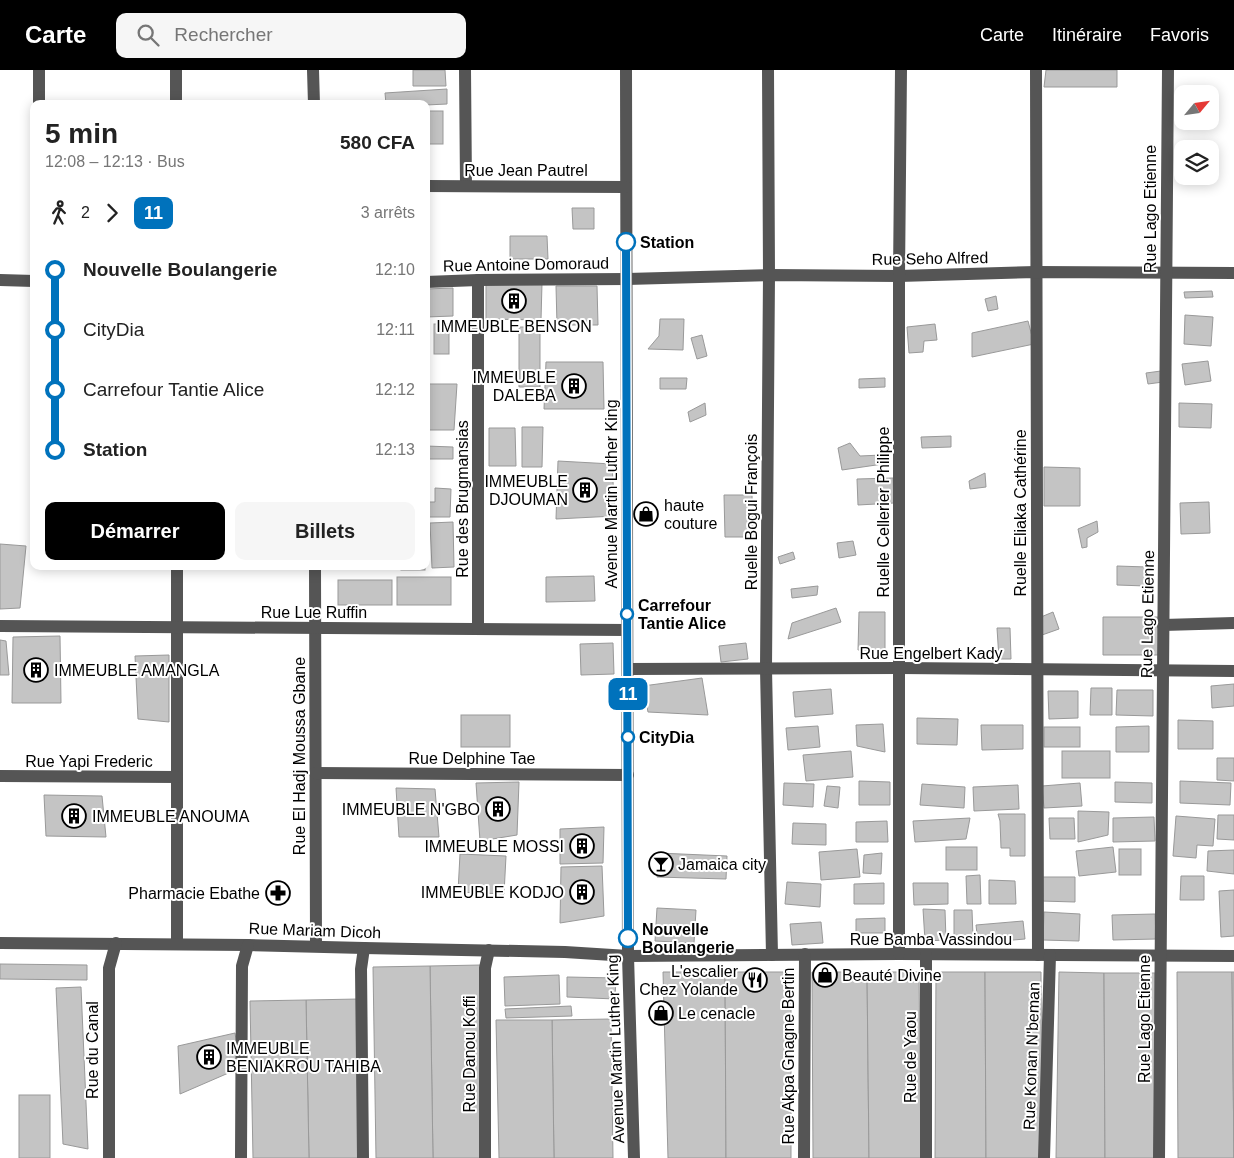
<!DOCTYPE html>
<html lang="fr">
<head>
<meta charset="utf-8">
<style>
	body { margin:0; font-family:Helvetica,sans-serif; background:#f6f6f6; color:#222; height:100vh; display:flex; flex-direction:column; font-size:19px; white-space:nowrap }
	* { box-sizing:border-box; margin:0 }
	p { font-size:16px; color:#767676 }
	.icon { flex:none; width:28px; height:28px; fill:none; stroke:currentColor; stroke-width:2; stroke-linecap:round; stroke-linejoin:round }
	.map { position:relative; flex:1; overflow:hidden }
	.side { position:absolute; left:30px; top:30px; width:400px; height:470px; display:flex; flex-direction:column; background:#fff; border-radius:10px; box-shadow:0 2px 12px #0003 }
	.side>* { flex:none }
	.badge { padding:0 10px; border-radius:8px; font-size:18px; line-height:32px }
	.needle { width:32px; rotate:61deg }
	.tools { position:absolute; left:1174px; top:15px; display:grid; gap:10px }
	.tools a { display:grid; place-items:center; width:45px; height:45px; border-radius:10px; background:#fff; box-shadow:0 2px 12px #0003; font-size:25px }
	.map>.badge { position:absolute; translate:-50% -50%; box-shadow:0 0 0 2px #fff }
	.legs { display:flex; align-items:center; gap:8px; height:55px; padding:0 15px; font-size:16px }
	.legs p { margin-inline-start:auto }
	.summary { display:flex; align-items:center; justify-content:space-between; height:85px; padding:0 15px }
	h1 { font-size:28px; font-weight:700; line-height:38px }
	.button { display:flex; gap:10px; margin-top:auto; padding:10px 15px }
	.button a { flex:1; height:58px; border-radius:10px; background:#000; color:#fff; font-size:20px; font-weight:700; line-height:58px; text-align:center }
	.button a+a { background:#f6f6f6; color:#222 }
	ul { padding:0 15px; list-style:none }
	li { display:flex; align-items:center; gap:18px; height:60px; font-size:19px }
	li i { display:grid; place-items:center; width:8px; height:100%; margin:0 6px; background:currentColor }
	li i::after { content:''; width:12px; height:12px; margin:-6px; border:4px solid; border-radius:50%; background:#fff }
	li p { margin-inline-start:auto }
	li:first-child i { background:linear-gradient(#0000 50%,currentColor 0) }
	li:last-child i { background:linear-gradient(currentColor 50%,#0000 0) }
	header { display:flex; align-items:center; gap:30px; box-sizing:border-box; height:70px; padding:0 25px; background:#000; color:#fff }
	header strong { font-size:24px }
	nav { display:flex; gap:28px; margin-inline-start:auto; font-size:18px }
	.search { width:350px; height:45px; background:#f6f6f6; display:flex; align-items:center; gap:12px; box-sizing:border-box; padding:0 18px; border-radius:10px; color:#767676; font-size:19px }
	.map>svg:first-child { display:block }
	.building { fill:#c4c4c4; stroke:#999 }
	.lines { fill:none; stroke-linecap:round; stroke-linejoin:round }
	.minor { stroke:#555; stroke-width:12 }
	.line-1-casing { stroke:#fff; stroke-width:11 }
	.line-1 { stroke:#0072bc; stroke-width:8 }
	.stop-1-dot { fill:#fff; stroke:#0072bc; stroke-width:2.5 }
	.labels { text-anchor:middle; stroke-width:4; stroke-linejoin:round; paint-order:stroke }
	.street-label { font-size:16px; fill:#000; stroke:#fff }
	.stop-label { font-size:16px; font-weight:bold; fill:#000; stroke:#fff; text-anchor:start }
	.poi-label { font-size:16px; fill:#000; stroke:#fff; text-anchor:end }
</style>
</head>
<body>
<header>
<strong>Carte</strong>
<div class="search"><svg class="icon" aria-label="search" viewBox="0 0 24 24"><circle cx="10" cy="10" r="6"/><path d="M15 15l6 6"/></svg>Rechercher</div>
<nav><a>Carte</a><a>Itinéraire</a><a>Favoris</a></nav>
</header>
<div class="map">
<svg width="1234" height="1088" viewBox="0 0 1234 1088">
	<rect width="100%" height="100%" fill="#fff"/>
	<!-- building -->
	<g class="building">
		<path d="M413,0H445L446,16H413Z"/>
		<path d="M1046,0H1117V17H1044Z"/>
		<path d="M447,19V34L426,35L386,34L385,23Z"/>
		<rect x="426" y="41" width="17" height="33"/>
		<path d="M572,138H594V159H573Z"/>
		<path d="M510,166H547L548,189H510Z"/>
		<path d="M486,213H542L541,250L486,249Z"/>
		<path d="M556,216H597L598,255H557Z"/>
		<path d="M453,218V246L426,247V219Z"/>
		<path d="M1212,221L1213,227L1185,228L1184,222Z"/>
		<path d="M996,226L998,239L988,241L985,229Z"/>
		<path d="M1185,245L1213,247L1211,276L1184,274Z"/>
		<path d="M660,249H684L683,280L648,279L659,266Z"/>
		<path d="M1028,251L1034,274L972,287V263Z"/>
		<rect x="434" y="254" width="15" height="30"/>
		<path d="M935,254L937,270L924,271L923,282L909,283L907,257Z"/>
		<rect x="519" y="257" width="21" height="60"/>
		<path d="M702,265L707,286L697,289L691,268Z"/>
		<path d="M1208,291L1211,311L1185,315L1182,294Z"/>
		<path d="M546,292H603L604,339H544Z"/>
		<path d="M1161,301L1163,312L1148,314L1146,303Z"/>
		<path d="M660,308H687L686,319H660Z"/>
		<path d="M885,308V317L859,318V309Z"/>
		<path d="M426,314H457L454,360H426Z"/>
		<path d="M705,333L706,345L690,352L688,342Z"/>
		<path d="M1179,333L1212,334L1211,358L1179,357Z"/>
		<path d="M522,357H543L542,397H522Z"/>
		<path d="M489,358H515L516,396H489Z"/>
		<path d="M951,366V377L922,378L921,367Z"/>
		<path d="M850,373L860,386L882,385L883,394L842,400L838,378Z"/>
		<path d="M426,376L453,377V389H426Z"/>
		<path d="M558,391L612,394L615,446L556,449Z"/>
		<path d="M1044,397L1080,398V436H1044Z"/>
		<path d="M985,403L986,417L970,419L969,411Z"/>
		<path d="M893,408L894,433L858,435L857,409Z"/>
		<path d="M435,418L451,419L450,447H426V432H435Z"/>
		<path d="M724,425H752L753,467H725Z"/>
		<path d="M1209,432L1210,463L1181,464L1180,433Z"/>
		<path d="M1097,451L1098,462L1087,468V477L1082,478L1078,459Z"/>
		<path d="M453,452L454,497L432,498L430,453Z"/>
		<path d="M853,471L856,485L839,488L837,473Z"/>
		<path d="M0,474L26,476L20,538L0,539Z"/>
		<path d="M793,482L795,489L780,494L778,487Z"/>
		<rect x="401" y="496" width="24" height="4"/>
		<path d="M1117,496L1147,497L1146,516L1117,515Z"/>
		<path d="M594,506L595,531L546,532V507Z"/>
		<rect x="397" y="507" width="54" height="28"/>
		<rect x="338" y="510" width="54" height="25"/>
		<path d="M818,516L817,525L792,528L791,519Z"/>
		<path d="M836,538L841,552L788,569L792,553Z"/>
		<path d="M859,542H885V580H858Z"/>
		<path d="M1053,542L1059,559L1042,565L1041,547Z"/>
		<path d="M1103,547H1158L1159,585H1103Z"/>
		<path d="M997,558H1010L1011,589H999Z"/>
		<path d="M60,566L61,633H12L13,567Z"/>
		<path d="M0,570L6,571L9,605H0Z"/>
		<path d="M613,573L614,604L581,605L580,574Z"/>
		<path d="M746,573L748,589L721,592L719,576Z"/>
		<path d="M169,585V652L138,649L135,586Z"/>
		<path d="M702,608L708,645L648,642L643,616Z"/>
		<path d="M1234,614V636L1212,638L1211,616Z"/>
		<path d="M1091,618H1112V645H1090Z"/>
		<path d="M831,619L833,644L795,647L793,622Z"/>
		<path d="M1117,620H1153V646L1116,645Z"/>
		<path d="M1048,621H1078V648L1049,649Z"/>
		<rect x="461" y="645" width="49" height="32"/>
		<path d="M917,648L958,649L957,675L917,674Z"/>
		<path d="M1178,650L1213,651V679H1178Z"/>
		<path d="M883,654L885,682L857,676L856,655Z"/>
		<path d="M981,655H1023V679L982,680Z"/>
		<path d="M818,656L820,677L788,680L786,658Z"/>
		<path d="M1149,656V682H1116V657Z"/>
		<rect x="1044" y="657" width="36" height="20"/>
		<path d="M851,681L853,707L806,711L803,685Z"/>
		<rect x="1062" y="681" width="48" height="27"/>
		<path d="M1217,688H1234V711L1217,710Z"/>
		<path d="M859,711L890,712V735H859Z"/>
		<path d="M1180,711L1231,713L1230,735L1180,733Z"/>
		<path d="M519,712L517,765L480,771L476,713Z"/>
		<path d="M1115,712L1152,713V733L1115,732Z"/>
		<path d="M784,713L814,714L813,737L783,735Z"/>
		<path d="M1080,713L1082,736L1044,738L1042,716Z"/>
		<path d="M922,714L965,717L964,738L920,735Z"/>
		<path d="M1018,715L1019,739L974,741L973,717Z"/>
		<path d="M827,716L840,717L838,738L824,736Z"/>
		<path d="M396,718L435,719L439,767H399Z"/>
		<path d="M44,725L102,726L106,767L46,766Z"/>
		<path d="M1078,741L1109,742L1108,765L1078,772Z"/>
		<path d="M998,744H1025V786H1010V778H1001L1000,751Z"/>
		<path d="M1218,745H1234V770L1217,769Z"/>
		<path d="M1176,746L1215,749L1213,776L1197,775L1196,788L1173,786Z"/>
		<path d="M1154,747L1155,771L1113,772V748Z"/>
		<path d="M970,748L966,769L915,772L913,751Z"/>
		<path d="M1049,748H1074L1075,769H1050Z"/>
		<path d="M887,751L888,772H856V752Z"/>
		<path d="M793,753L826,754V775L792,774Z"/>
		<path d="M604,757L603,793L560,794V759Z"/>
		<rect x="946" y="777" width="31" height="23"/>
		<path d="M1113,777L1116,802L1079,806L1076,781Z"/>
		<path d="M857,779L860,807L821,810L819,782Z"/>
		<rect x="1119" y="779" width="22" height="26"/>
		<path d="M1234,780V804L1207,801L1208,781Z"/>
		<path d="M658,783L727,786L726,809L657,807Z"/>
		<path d="M882,783L881,804L863,803L864,785Z"/>
		<path d="M460,784L506,786L504,824L458,822Z"/>
		<path d="M602,796L604,846L560,853L561,797Z"/>
		<path d="M980,805L981,834H967L966,806Z"/>
		<path d="M1181,806H1204V830H1180Z"/>
		<path d="M1041,807H1075V832L1041,831Z"/>
		<path d="M989,810L1015,811L1016,834H989Z"/>
		<path d="M787,812L821,814L820,837L785,834Z"/>
		<path d="M884,813V834H854V814Z"/>
		<path d="M913,813H948V834L914,835Z"/>
		<path d="M1234,820V866L1221,867L1219,821Z"/>
		<path d="M657,838L696,840L694,873L655,871Z"/>
		<path d="M923,839L945,840L946,870L925,871Z"/>
		<path d="M954,840H972L973,867L954,868Z"/>
		<path d="M1044,842L1080,844L1079,871L1043,870Z"/>
		<path d="M1155,844L1156,869L1113,870L1112,845Z"/>
		<path d="M885,848V863H856V849Z"/>
		<path d="M1023,851L1025,869L978,873L976,855Z"/>
		<path d="M821,852L823,873L792,875L790,854Z"/>
		<path d="M0,894L87,895V910L0,909Z"/>
		<path d="M481,895L484,1088H433L430,896Z"/>
		<path d="M430,896L433,1088H376L373,897Z"/>
		<path d="M663,902H725L726,1088H668Z"/>
		<path d="M725,902H791V1088H726Z"/>
		<path d="M812,902H867L869,1088H813Z"/>
		<path d="M867,902H919L921,1088H869Z"/>
		<path d="M936,902H985L986,1088H935Z"/>
		<path d="M985,902H1041L1042,1088H986Z"/>
		<path d="M1059,902L1104,903L1105,1088H1056Z"/>
		<path d="M1177,902H1232L1234,1088H1178Z"/>
		<path d="M1232,902H1234V1088Z"/>
		<path d="M1104,903H1155L1156,1088H1105Z"/>
		<path d="M559,905L560,934L505,936L504,907Z"/>
		<path d="M567,907L616,908L615,929L567,927Z"/>
		<path d="M81,917L88,1079L63,1074L56,918Z"/>
		<path d="M359,929L362,1088H309L306,930Z"/>
		<path d="M306,930L309,1088H253L250,931Z"/>
		<path d="M571,936L572,946L506,948L505,939Z"/>
		<path d="M611,949L613,1088H554L552,950Z"/>
		<path d="M496,950H552L554,1088H499Z"/>
		<path d="M235,963L240,998L180,1024L178,976Z"/>
		<rect x="19" y="1025" width="31" height="63"/>
	</g>
	<g class="lines">
		<!-- minor -->
		<g class="minor">
			<path d="M39,0V34"/>
			<path d="M176,0V34"/>
			<path d="M313,0L314,34"/>
			<path d="M465,0L466,116"/>
			<path d="M626,0L628,886L634,1088"/>
			<path d="M768,0L769,205L766,599L772,885"/>
			<path d="M1036,0L1038,885"/>
			<path d="M426,116L626,117"/>
			<path d="M0,210L34,211"/>
			<path d="M426,212L478,210L627,209L769,205L899,206L1036,202L1234,203"/>
			<path d="M177,496V874"/>
			<path d="M315,496L316,876"/>
			<path d="M1163,555L1234,553"/>
			<path d="M0,556L627,560"/>
			<path d="M478,559V210"/>
			<path d="M628,599L899,598L1234,601"/>
			<path d="M315,703L628,705"/>
			<path d="M0,706L177,707"/>
			<path d="M0,873L248,875L364,878L565,882L628,886L899,884L1234,886"/>
			<path d="M899,884V206L901,0"/>
			<path d="M926,885V1088"/>
			<path d="M109,1088V898L116,873"/>
			<path d="M241,1088L242,896L248,875"/>
			<path d="M363,1088L361,899L364,878"/>
			<path d="M485,1088V898L489,880"/>
			<path d="M804,1088L805,884"/>
			<path d="M1044,1088L1050,885"/>
			<path d="M1159,1088L1168,0"/>
		</g>
	</g>
	<g class="lines">
		<!-- line-1 casing -->
		<g class="line-1-casing">
			<path id="line-1" d="M626,172L628,868"/>
		</g>
		<!-- line-1 -->
		<use href="#line-1" class="line-1"/>
	</g>
	<!-- icons -->
	<defs>
		<g id="building-ring" transform="scale(1.25)"><circle r="9.5" fill="#fff" stroke="#000" stroke-width="1.5"/><path d="M-4-6H4V6H1V3H-1V6H-4ZM-2.5-4.3h1.7v1.8h-1.7ZM.8-4.3h1.7v1.8H.8ZM-2.5-1h1.7V.8h-1.7ZM.8-1h1.7V.8H.8Z" fill="#000"/></g>
		<g id="shop-ring" transform="scale(1.25)"><circle r="9.5" fill="#fff" stroke="#000" stroke-width="1.5"/><path d="M-5-2.5h2.3a2.7 3.5 0 0 1 5.4 0H5L5.5 6h-11ZM-1.5-2.5h3a1.5 2.3 0 0 0-3 0Z" fill="#000"/></g>
		<g id="bar-ring" transform="scale(1.25)"><circle r="9.5" fill="#fff" stroke="#000" stroke-width="1.5"/><path d="M-6-5H6L.8 .8V4.5H3.5V6h-7V4.5H-.8V.8Z" fill="#000"/></g>
		<g id="pharmacy-ring" transform="scale(1.25)"><circle r="9.5" fill="#fff" stroke="#000" stroke-width="1.5"/><path d="M-2-6h4v4h4v4h-4v4h-4v-4h-4v-4h4Z" fill="#000"/></g>
		<g id="restaurant-ring" transform="scale(1.25)"><circle r="9.5" fill="#fff" stroke="#000" stroke-width="1.5"/><path d="M-5-6h1v4h1v-4h1v4h1v-4h1v5L-1.5 .5V6h-2V.5L-5-1ZM5-6V6H3V1.5H1.5Q1.5-4 5-6Z" fill="#000"/></g>
	</defs>
	<g fill-rule="evenodd">
		<use href="#building-ring" x="514" y="231"/>
		<use href="#building-ring" x="574" y="316"/>
		<use href="#building-ring" x="585" y="420"/>
		<use href="#shop-ring" x="646" y="444"/>
		<use href="#building-ring" x="36" y="600"/>
		<use href="#building-ring" x="498" y="739"/>
		<use href="#building-ring" x="74" y="746"/>
		<use href="#building-ring" x="582" y="776"/>
		<use href="#bar-ring" x="661" y="794"/>
		<use href="#building-ring" x="582" y="822"/>
		<use href="#pharmacy-ring" x="278" y="823"/>
		<use href="#shop-ring" x="825" y="905"/>
		<use href="#restaurant-ring" x="755" y="910"/>
		<use href="#shop-ring" x="661" y="943"/>
		<use href="#building-ring" x="209" y="987"/>
	</g>
	<!-- markers -->
	<g class="stop-1-dot">
		<circle cx="626" cy="172" r="9"/>
		<circle cx="627" cy="544" r="6"/>
		<circle cx="628" cy="667" r="6"/>
		<circle cx="628" cy="868" r="9"/>
	</g>
	<g class="labels">
		<!-- street labels -->
		<g class="street-label">
			<text x="526" y="106">Rue Jean Pautrel</text>
			<text transform="translate(1150 139) rotate(-90)" y="6">Rue Lago Etienne</text>
			<text transform="translate(930 188) rotate(-1)" y="6">Rue Seho Alfred</text>
			<text transform="translate(526 194) rotate(-1)" y="6">Rue Antoine Domoraud</text>
			<text transform="translate(611 424) rotate(-90)" y="6">Avenue Martin Luther King</text>
			<text transform="translate(462 429) rotate(-90)" y="6">Rue des Brugmansias</text>
			<text transform="translate(751 442) rotate(-90)" y="6">Ruelle Bogui François</text>
			<text transform="translate(883 442) rotate(-90)" y="6">Ruelle Cellerier Philippe</text>
			<text transform="translate(1020 443) rotate(-90)" y="6">Ruelle Eliaka Cathérine</text>
			<text x="314" y="548">Rue Lue Ruffin</text>
			<text transform="translate(1147 544) rotate(-89)" y="6">Rue Lago Etienne</text>
			<text x="931" y="589">Rue Engelbert Kady</text>
			<text transform="translate(299 686) rotate(-90)" y="6">Rue El Hadj Moussa Gbane</text>
			<text x="472" y="694">Rue Delphine Tae</text>
			<text x="89" y="697">Rue Yapi Frederic</text>
			<text transform="translate(315 860) rotate(2)" y="6">Rue Mariam Dicoh</text>
			<text x="931" y="875">Rue Bamba Vassindou</text>
			<text transform="translate(1144 949) rotate(-90)" y="6">Rue Lago Etienne</text>
			<text transform="translate(615 979) rotate(-92)" y="6">Avenue Martin Luther King</text>
			<text transform="translate(92 980) rotate(-90)" y="6">Rue du Canal</text>
			<text transform="translate(469 984) rotate(-90)" y="6">Rue Danou Koffi</text>
			<text transform="translate(788 986) rotate(-90)" y="6">Rue Akpa Gnagne Bertin</text>
			<text transform="translate(1031 986) rotate(-88)" y="6">Rue Konan N'beman</text>
			<text transform="translate(910 987) rotate(-90)" y="6">Rue de Yaou</text>
		</g>
		<!-- stop labels -->
		<g class="stop-label">
			<text x="640" y="178">Station</text>
			<text x="638" y="541">Carrefour<tspan x="638" dy="18">Tantie Alice</tspan></text>
			<text x="639" y="673">CityDia</text>
			<text x="642" y="865">Nouvelle<tspan x="642" dy="18">Boulangerie</tspan></text>
		</g>
		<!-- poi labels -->
		<g class="poi-label">
			<text x="514" y="262" text-anchor="middle">IMMEUBLE BENSON</text>
			<text x="556" y="313">IMMEUBLE<tspan x="556" dy="18">DALEBA</tspan></text>
			<text x="568" y="417">IMMEUBLE<tspan x="568" dy="18">DJOUMAN</tspan></text>
			<text x="664" y="441" text-anchor="start">haute<tspan x="664" dy="18">couture</tspan></text>
			<text x="54" y="606" text-anchor="start">IMMEUBLE AMANGLA</text>
			<text x="480" y="745">IMMEUBLE N'GBO</text>
			<text x="92" y="752" text-anchor="start">IMMEUBLE ANOUMA</text>
			<text x="564" y="782">IMMEUBLE MOSSI</text>
			<text x="678" y="800" text-anchor="start">Jamaica city</text>
			<text x="564" y="828">IMMEUBLE KODJO</text>
			<text x="260" y="829">Pharmacie Ebathe</text>
			<text x="738" y="907">L'escalier<tspan x="738" dy="18">Chez Yolande</tspan></text>
			<text x="842" y="911" text-anchor="start">Beauté Divine</text>
			<text x="678" y="949" text-anchor="start">Le cenacle</text>
			<text x="226" y="984" text-anchor="start">IMMEUBLE<tspan x="226" dy="18">BENIAKROU TAHIBA</tspan></text>
		</g>
	</g>
</svg>
<div class="tools">
<a><svg class="needle" viewBox="-14 -14 28 28"><path d="M0-13l5 13h-10z" fill="#e53935"/><path d="M0 13l5-13h-10z" fill="#767676"/></svg></a>
<a><svg class="icon" aria-label="layers" viewBox="0 0 24 24"><path d="M12 4l9 5-9 5-9-5zM3 14l9 5 9-5"/></svg></a>
</div>
<b class="badge" style="left:628px;top:624px;background:#0072bc;color:#fff">11</b>
<section class="side">
<div class="summary"><div><h1>5 min</h1><p>12:08 – 12:13 · Bus</p></div><b>580 CFA</b></div>
<div class="legs"><svg class="icon" aria-label="walk" viewBox="0 0 24 24"><circle cx="13" cy="4" r="2"/><path d="M13 8l-2 6 4 7M11 14l-3 7M7 12l3-4h3l4 4"/></svg>2<svg class="icon" aria-label="forward" viewBox="0 0 24 24"><path d="M9 5l7 7-7 7"/></svg><b class="badge" style="background:#0072bc;color:#fff">11</b><p>3 arrêts</p></div>
<ul>
<li><i style="color:#0072bc"></i><b>Nouvelle Boulangerie</b><p>12:10</p></li>
<li><i style="color:#0072bc"></i><span>CityDia</span><p>12:11</p></li>
<li><i style="color:#0072bc"></i><span>Carrefour Tantie Alice</span><p>12:12</p></li>
<li><i style="color:#0072bc"></i><b>Station</b><p>12:13</p></li>
</ul>
<div class="button"><a>Démarrer</a><a>Billets</a></div>
</section>
</div>
</body>
</html>
